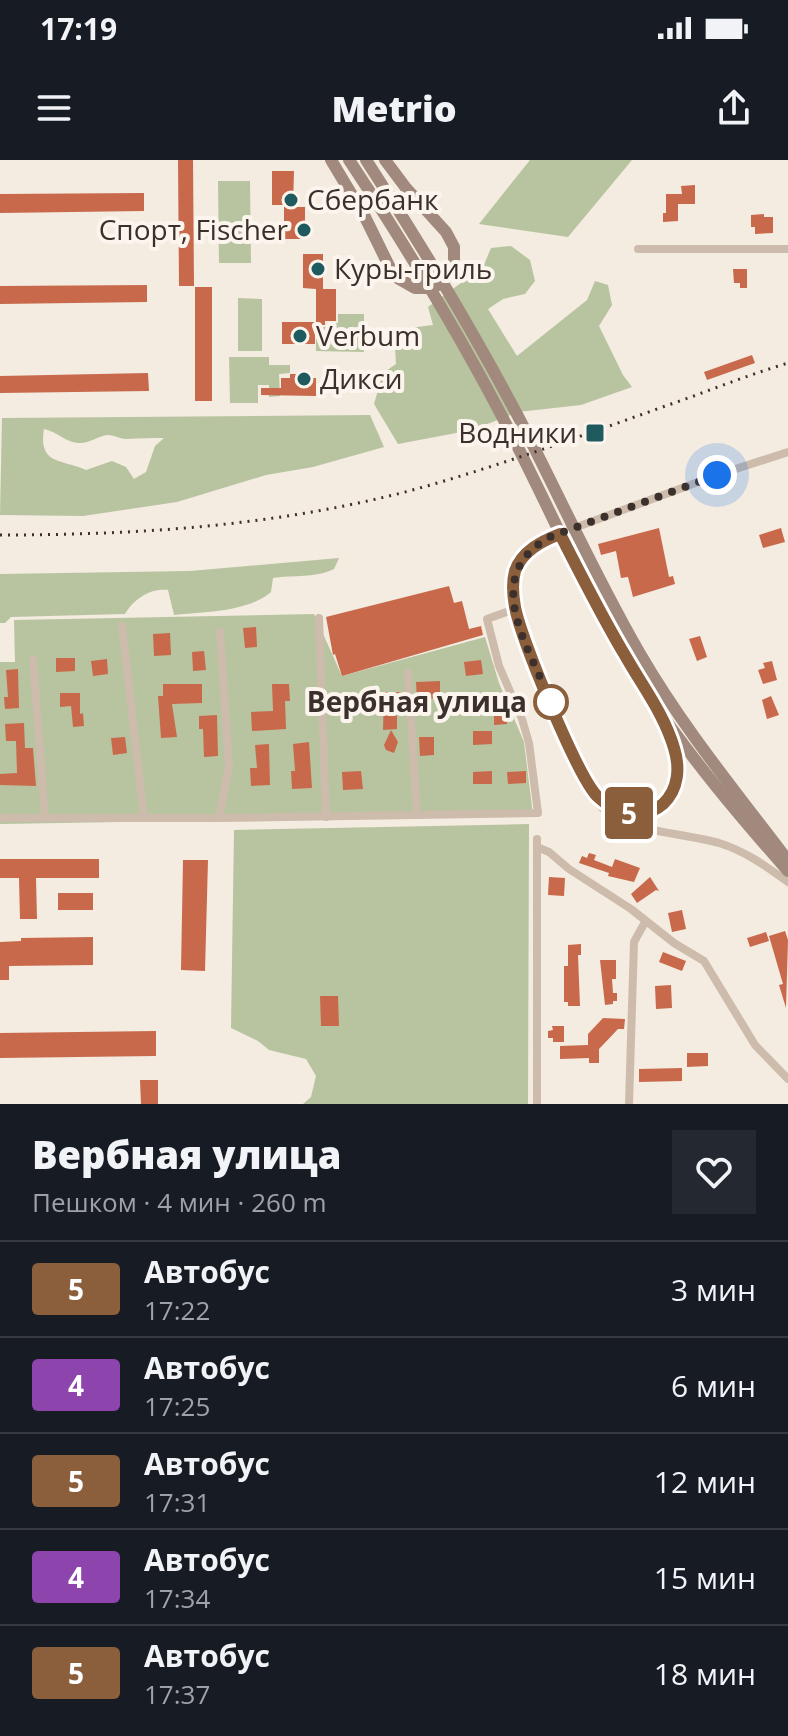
<!DOCTYPE html>
<html lang="ru">
<head>
<meta charset="utf-8">
<style>
	body { margin:0; font-family:"Open Sans",sans-serif; background:#242831; color:#f1f3f6; height:100vh; display:flex; flex-direction:column; font-size:30px; white-space:nowrap }
	* { box-sizing:border-box; margin:0 }
	p { font-size:26px; color:#9ea1a6 }
	.icon { flex:none; width:44px; height:44px; fill:none; stroke:currentColor; stroke-width:2; stroke-linecap:round; stroke-linejoin:round }
	.map { position:relative; height:944px; overflow:hidden }
	.sheet { display:flex; flex-direction:column; background:#171b24; flex:1 }
	.sheet>* { flex:none }
	.badge { padding:0 16px; border-radius:6px; font-size:28px; line-height:52px }
	.you { position:absolute; width:40px; height:40px; margin:-20px; border:6px solid #fff; border-radius:50%; background:#1a73e8; box-shadow:0 0 0 12px #1a73e833 }
	.map>.badge { position:absolute; translate:-50% -50%; box-shadow:0 0 0 4px #fff }
	.round { display:grid; place-items:center; flex:none; width:84px; height:84px; border-radius:0px; background:#242831 }
	.headline { display:flex; align-items:center; justify-content:space-between; height:136px; padding:0 32px }
	h1 { font-size:38px; font-weight:800; line-height:60px }
	ul { padding:0; list-style:none }
	li { display:flex; align-items:center; gap:24px; height:96px; padding:0 32px; border-top:2px solid #363941 }
	li div { flex:1 }
	li b { display:block; font-size:30px }
	li em { font-style:normal }
	li .badge { min-width:88px; font-weight:700; text-align:center }
	.status { display:flex; justify-content:space-between; align-items:center; height:56px; padding:0 40px; background:#171b24; direction:ltr }
	.status svg { height:22px; fill:currentColor }
	header { display:flex; justify-content:space-between; align-items:center; height:104px; padding:0 32px; background:#171b24; font-size:36px; font-weight:800 }
	.map>svg:first-child { display:block }
	.green { fill:#b8c4a0; fill-rule:evenodd }
	.building { fill:#c8694b }
	.lines { fill:none; stroke-linecap:round; stroke-linejoin:round }
	.street { stroke:#cdbbac; stroke-width:8 }
	.secondary { stroke:#a18a7d; stroke-width:12 }
	.rail { stroke:#3b302b; stroke-width:3; stroke-dasharray:2 6; stroke-linecap:butt }
	.line-casing { stroke:#fff; stroke-width:18 }
	.line { stroke:#8b5e3c; stroke-width:12 }
	.walk { stroke:#3b302b; stroke-width:8; stroke-dasharray:0 14.4 }
	.poi-dot { fill:#1f5a5e; stroke:#fbf5ee; stroke-width:3 }
	.stop-dot { fill:#fff; stroke:#8b5e3c; stroke-width:4 }
	.labels { text-anchor:middle; stroke-width:8; stroke-linejoin:round; paint-order:stroke }
	.poi-label { font-size:28px; fill:#3b302b; stroke:#fbf5ee; text-anchor:start }
	.stop-label { font-size:28px; font-weight:bold; fill:#3b302b; stroke:#fbf5ee; text-anchor:end }
</style>
</head>
<body>
<div class="status"><b>17:19</b><svg viewBox="0 0 49 12"><path d="M0 12V9h3v3zM5 12V6h3v6zM10 12V3h3v9zM15 12V0h3v12zM26 1h20v11H26zM47 4h2v5h-2z"/></svg></div>
<header><svg class="icon" aria-label="menu" viewBox="0 0 24 24"><path d="M4 6h16M4 12h16M4 18h16"/></svg>Metrio<svg class="icon" aria-label="share" viewBox="0 0 24 24"><path d="M12 15V3M7 8l5-5 5 5M5 13v7h14v-7"/></svg></header>
<div class="map">
<svg width="788" height="944" viewBox="0 0 788 944">
	<rect width="100%" height="100%" fill="#f4ebe1"/>
	<!-- green -->
	<g class="green">
		<path d="M530,0H632L568,77L479,64Z"/>
		<path d="M218,21H250L251,103H219Z"/>
		<path d="M511,86L530,100L535,121L525,134L503,139L488,149L517,196L587,140L595,121L608,125L612,145L599,166L623,215L632,227L581,245L518,252L472,270L398,284L374,244L383,213L396,204L394,170L433,165L428,147L483,107L491,88Z"/>
		<path d="M238,138L262,139V191H238Z"/>
		<path d="M338,154H364V192L316,191V174H321V167H327V163H338Z"/>
		<path d="M229,197H269V205H290V213L279,214L280,236L269,237V225H258V243H230Z"/>
		<path d="M370,255L384,287L313,307L266,315L177,342L83,356L0,355L2,258ZM44,269C58,272 65,282 78,283C89,284 97,276 108,275C114,275 120,279 127,279C139,278 152,278 164,278L155,286L146,312L134,319L126,307L112,301L86,310C61,299 38,305 44,269Z"/>
		<path d="M339,398L334,409C316,418 293,415 273,418L271,432C248,452 205,452 174,455L168,430C150,428 134,439 125,454L11,457L5,463H0V414L190,411Z"/>
		<path d="M314,454L342,516L485,477L499,523L524,582L533,655L0,664V502H15L14,460Z"/>
		<path d="M529,664L528,944H303L311,937L316,916L306,899L269,890L258,881L231,868L234,670Z"/>
	</g>
	<!-- building -->
	<g class="building">
		<path d="M178,0H193L194,126H179Z"/>
		<path d="M272,11H294L293,47H305V79H284V45H272Z"/>
		<path d="M695,25V44H678V61L663,62V53H666V34H682L681,26Z"/>
		<path d="M144,33V51L0,53V34Z"/>
		<path d="M764,54V57H773V73L755,74V67H751V55Z"/>
		<path d="M303,94H323V129H336V161H325V165H319V172H315V184H282V162H316V129L303,128Z"/>
		<path d="M733,109H747V128H740V123H734Z"/>
		<path d="M147,125V142L0,144V126Z"/>
		<rect x="195" y="127" width="17" height="114"/>
		<path d="M752,195L755,203L707,220L704,212Z"/>
		<path d="M351,212L384,213V220L351,219Z"/>
		<path d="M148,213L149,231L0,233V216Z"/>
		<path d="M290,214H308V218H316V236L261,235V228H281V218H290Z"/>
		<path d="M659,368L669,417L673,416L675,424L633,437L628,417L621,418L616,391L601,395L598,384Z"/>
		<path d="M781,368L785,382L763,388L759,375Z"/>
		<path d="M449,426L454,443L462,441L469,469L481,466L483,475L342,516L335,494L333,495L326,457Z"/>
		<path d="M256,467L257,487L245,488L243,468Z"/>
		<path d="M170,473L171,495L154,496L153,474Z"/>
		<path d="M700,476L707,497L697,501L689,479Z"/>
		<path d="M204,491L206,510L193,511L192,492Z"/>
		<path d="M56,498H75V511L56,512Z"/>
		<path d="M107,499L108,514L93,516L91,501Z"/>
		<path d="M481,500L483,514L466,516L464,502Z"/>
		<path d="M772,501L777,520L763,524L758,510L765,508L763,503Z"/>
		<path d="M18,509L19,548L5,549L4,537H8L6,510Z"/>
		<path d="M440,521V538L417,539L416,522Z"/>
		<path d="M163,524H202V543L172,544L177,577L161,578L158,536H163Z"/>
		<path d="M272,524H289L290,541H285L286,569L252,571L251,552L273,551Z"/>
		<path d="M384,532H402V547H397V569L383,570Z"/>
		<path d="M60,533H80V554L83,553L84,566L73,567L71,546L60,547Z"/>
		<path d="M771,536L779,555L767,559L762,540Z"/>
		<path d="M494,548H506L507,564L494,565Z"/>
		<path d="M217,555L218,596L204,597L203,569H199V556Z"/>
		<path d="M24,563L25,588H33L36,626L0,625V614L17,613L16,581H6L5,564Z"/>
		<path d="M391,570L398,582L394,593L386,590L384,585Z"/>
		<path d="M473,571H492V584L473,585Z"/>
		<path d="M125,577L127,593L113,595L111,578Z"/>
		<path d="M419,577H434V595L420,596Z"/>
		<path d="M309,582L312,628L292,629L291,611H295L293,584Z"/>
		<path d="M269,584L270,625L251,626L250,608H257L255,585Z"/>
		<path d="M361,611L363,629L343,630L342,612Z"/>
		<path d="M492,611V624H473V612Z"/>
		<path d="M526,611V623L508,624L507,612Z"/>
		<path d="M589,693L596,695L594,700L612,707L615,699L640,708L634,722L608,716L609,713L579,703L582,696L587,698Z"/>
		<path d="M0,699H99V718H36L37,759H20L19,718H0Z"/>
		<path d="M183,700H208L205,811L181,810Z"/>
		<path d="M549,717L565,718L564,736L548,735Z"/>
		<path d="M650,717L659,731L656,730L637,743L631,734Z"/>
		<rect x="58" y="733" width="35" height="17"/>
		<path d="M682,750L686,769L672,772L668,753Z"/>
		<path d="M785,771L788,780L786,848L779,825L783,824L769,776Z"/>
		<path d="M766,772L769,781L750,787L747,778Z"/>
		<path d="M93,777V805L9,806V820H0V782L21,781V778Z"/>
		<path d="M581,784V795H578L580,846H568V842H564V806H568V785Z"/>
		<path d="M663,792L686,801L682,811L659,802Z"/>
		<path d="M600,800H616V819H612L613,833H617V841H613V844L605,845Z"/>
		<path d="M671,825L672,848L656,849L655,826Z"/>
		<path d="M320,836H338L339,866H321Z"/>
		<path d="M603,858L625,859L624,869H618L599,889V903H589V898L560,899V886L588,885V874Z"/>
		<path d="M552,866H564V882H553V878H548V871L553,870Z"/>
		<path d="M156,871V896L0,898V873Z"/>
		<path d="M687,893H708V906L687,907Z"/>
		<path d="M682,908V921L639,922V909Z"/>
		<path d="M140,920H158V944H141Z"/>
	</g>
	<g class="lines">
		<!-- street -->
		<g class="street">
			<path d="M638,89H788"/>
			<path d="M788,292L717,315L550,377C534,386 518,397 514,417C512,429 513,441 516,453C526,489 583,632 607,653C627,671 690,674 719,683C745,691 766,706 788,722"/>
			<path d="M319,458L326,657"/>
			<path d="M122,466L144,658"/>
			<path d="M33,500L45,658"/>
			<path d="M408,513L417,655"/>
			<path d="M599,638C629,662 675,658 677,612C678,597 672,583 668,569"/>
			<path d="M0,658H219L538,653L529,583L522,559L499,506L487,459L515,449"/>
			<path d="M219,658L229,606L220,472"/>
			<path d="M537,679V944"/>
			<path d="M537,687L549,692L569,709L631,749L674,783L704,801L755,885L788,919"/>
			<path d="M629,944L634,782L645,762"/>
		</g>
		<!-- secondary -->
		<g class="secondary">
			<path d="M331,0L364,55L394,116L415,128H432L440,124L450,112L454,103V87L446,72L406,28L385,0"/>
			<path d="M349,0C406,86 460,175 507,266C553,354 591,447 645,530C688,595 737,653 788,711"/>
			<path d="M366,0C421,84 473,171 520,260C560,337 595,416 639,492C681,565 735,631 786,698"/>
		</g>
		<!-- rail -->
		<path class="rail" d="M0,375C138,375 275,366 409,331C504,305 597,270 691,237C723,225 755,213 788,203"/>
	</g>
	<g class="lines">
		<!-- line casing -->
		<g class="line-casing">
			<path id="line" d="M560,374C581,415 602,457 626,497C643,527 664,554 674,588C680,607 679,629 663,644C644,661 614,653 597,636C577,615 521,479 515,447C513,436 512,422 515,411C522,391 542,381 560,374Z"/>
		</g>
		<!-- line -->
		<use href="#line" class="line"/>
		<!-- walk -->
		<path class="walk" d="M551,542C529,487 479,416 550,377L717,315"/>
	</g>
	<!-- markers -->
	<g class="poi-dot">
		<circle cx="291" cy="40" r="8"/>
		<circle cx="304" cy="70" r="8"/>
		<circle cx="318" cy="109" r="8"/>
		<circle cx="300" cy="176" r="8"/>
		<circle cx="304" cy="219" r="8"/>
		<rect x="585" y="263" width="20" height="20" rx="4"/>
	</g>
	<circle class="stop-dot" cx="551" cy="542" r="16"/>
	<g class="labels">
		<!-- poi labels -->
		<g class="poi-label">
			<text x="307" y="50">Сбербанк</text>
			<text x="288" y="80" text-anchor="end">Спорт, Fischer</text>
			<text x="334" y="119">Куры-гриль</text>
			<text x="316" y="186">Verbum</text>
			<text x="320" y="229">Дикси</text>
			<text x="577" y="283" text-anchor="end">Водники</text>
		</g>
		<!-- stop labels -->
		<g class="stop-label">
			<text x="527" y="552">Вербная улица</text>
		</g>
	</g>
</svg>
<div class="you" style="left:717px;top:315px"></div>
<b class="badge" style="left:629px;top:653px;background:#8b5e3c;color:#fff">5</b>
</div>
<section class="sheet">
<div class="headline"><div><h1>Вербная улица</h1><p>Пешком · 4 мин · 260 m</p></div><a class="round"><svg class="icon" aria-label="heart" viewBox="0 0 24 24"><path d="M12 20l-8-8c-3-5 5-10 8-4 3-6 11-1 8 4z"/></svg></a></div>
<ul>
<li><span class="badge" style="background:#8b5e3c;color:#fff">5</span><div><b>Автобус</b><p>17:22</p></div><em>3 мин</em></li>
<li><span class="badge" style="background:#8e44ad;color:#fff">4</span><div><b>Автобус</b><p>17:25</p></div><em>6 мин</em></li>
<li><span class="badge" style="background:#8b5e3c;color:#fff">5</span><div><b>Автобус</b><p>17:31</p></div><em>12 мин</em></li>
<li><span class="badge" style="background:#8e44ad;color:#fff">4</span><div><b>Автобус</b><p>17:34</p></div><em>15 мин</em></li>
<li><span class="badge" style="background:#8b5e3c;color:#fff">5</span><div><b>Автобус</b><p>17:37</p></div><em>18 мин</em></li>
</ul>
</section>
</body>
</html>
